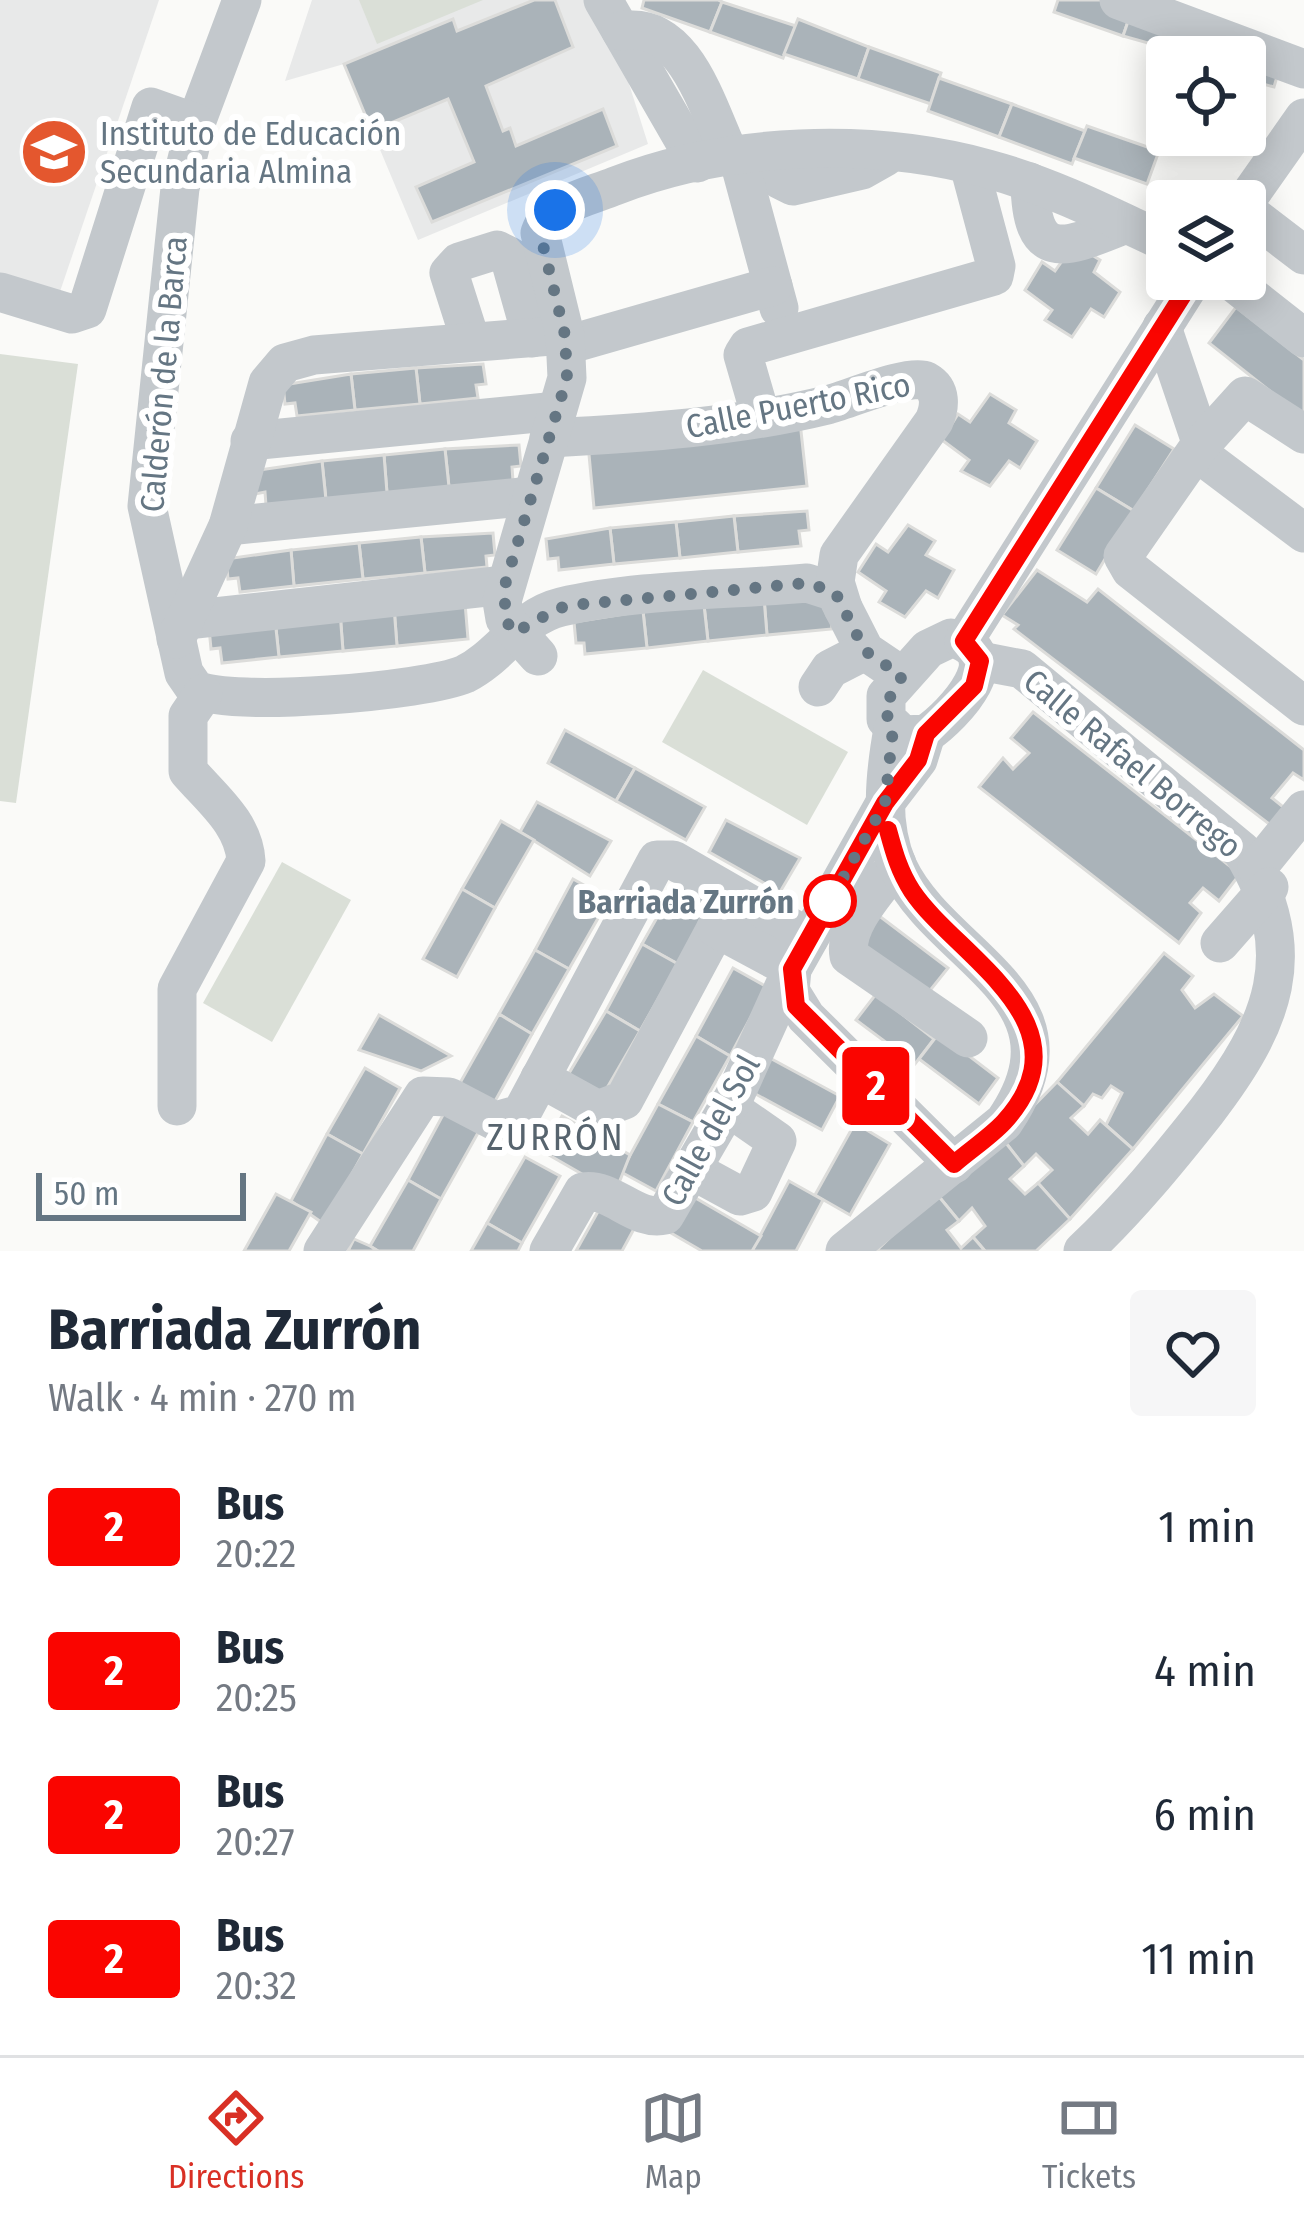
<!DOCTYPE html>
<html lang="en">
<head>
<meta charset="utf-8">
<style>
	body { margin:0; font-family:"Fira Sans Condensed",sans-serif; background:#f6f6f7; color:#1f2937; height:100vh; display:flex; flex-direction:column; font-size:45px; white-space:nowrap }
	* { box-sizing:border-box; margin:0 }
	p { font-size:39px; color:#747a83 }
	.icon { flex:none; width:66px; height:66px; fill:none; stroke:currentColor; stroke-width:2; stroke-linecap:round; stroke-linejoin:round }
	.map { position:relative; height:1251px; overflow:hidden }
	.panel { display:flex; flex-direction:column; background:#fff; flex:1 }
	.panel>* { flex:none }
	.badge { padding:0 24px; border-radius:9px; font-size:42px; line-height:78px }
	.fabs { position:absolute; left:1146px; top:36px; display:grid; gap:24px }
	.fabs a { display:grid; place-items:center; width:120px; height:120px; border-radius:12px; background:#fff; box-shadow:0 6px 30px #0003; font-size:60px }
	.scale { position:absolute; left:36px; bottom:30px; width:210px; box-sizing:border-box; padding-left:12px; border:6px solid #657683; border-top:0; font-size:33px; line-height:42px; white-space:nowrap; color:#657683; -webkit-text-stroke:9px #fff; paint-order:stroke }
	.you { position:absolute; width:60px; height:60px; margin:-30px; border:9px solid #fff; border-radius:50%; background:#1a73e8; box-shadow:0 0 0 18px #1a73e833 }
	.map>.badge { position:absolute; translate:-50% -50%; box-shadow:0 0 0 6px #fff }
	.round { display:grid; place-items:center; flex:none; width:126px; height:126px; border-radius:12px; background:#f6f6f7 }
	.overview { display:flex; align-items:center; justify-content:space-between; height:204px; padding:0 48px }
	h1 { font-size:57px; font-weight:700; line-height:90px }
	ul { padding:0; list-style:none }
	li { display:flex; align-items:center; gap:36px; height:144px; padding:0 48px }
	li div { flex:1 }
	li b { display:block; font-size:45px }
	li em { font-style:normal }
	li .badge { min-width:132px; font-weight:700; text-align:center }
	.tabs { display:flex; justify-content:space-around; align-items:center; height:168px; border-top:3px solid #e0e1e3; background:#fff; font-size:33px; color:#747a83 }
	.tabs a { display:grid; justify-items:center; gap:6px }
	.tabs .selected { color:#d93025 }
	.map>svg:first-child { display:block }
	.built { fill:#e8e9e9 }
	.green { fill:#dadfd7 }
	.building { fill:#aab3b9; stroke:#dcdcda; stroke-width:3 }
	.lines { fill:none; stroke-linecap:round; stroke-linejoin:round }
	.minor { stroke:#c3c8cc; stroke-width:39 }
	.line-casing { stroke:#fff; stroke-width:27 }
	.line { stroke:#fa0500; stroke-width:18 }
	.walk { stroke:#657683; stroke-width:12; stroke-dasharray:0 21.6 }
	.stop-dot { fill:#fff; stroke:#fa0500; stroke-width:6 }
	.labels { text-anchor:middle; stroke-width:12; stroke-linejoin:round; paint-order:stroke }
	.poi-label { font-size:33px; fill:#657683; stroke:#fff; text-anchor:start }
	.street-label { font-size:33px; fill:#657683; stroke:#fff }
	.stop-label { font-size:33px; font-weight:bold; fill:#657683; stroke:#fff; text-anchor:end }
	.neighbourhood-label { font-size:36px; letter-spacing:3px; fill:#57646e; stroke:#fff }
</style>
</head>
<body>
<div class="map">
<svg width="1304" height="1251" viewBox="0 0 1304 1251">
	<rect width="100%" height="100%" fill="#fafaf8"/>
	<!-- built -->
	<g class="built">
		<path d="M0,0H159L50,321L0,305Z"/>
		<path d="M312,0H587L624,68L648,144L418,240L344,64L285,81Z"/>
	</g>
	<!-- green -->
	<g class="green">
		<path d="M359,0H483L377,44Z"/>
		<path d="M0,354L78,364L16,803L0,801Z"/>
		<path d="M703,670L848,752L807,825L662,742Z"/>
		<path d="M282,862L351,900L272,1042L203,1003Z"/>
	</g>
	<!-- building -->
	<g class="building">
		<path d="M534,0H555L573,47L486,86L503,131L510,128L516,146L603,109L617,146L432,222L416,187L474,162L448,99L372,131L344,64L453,19L457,31Z"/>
		<path d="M644,0H718L722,2L710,32L642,8Z"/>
		<path d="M1058,0H1101L1132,10L1123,36L1054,12Z"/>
		<path d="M722,2L796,26L783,58L710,32Z"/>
		<path d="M1132,10L1206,35L1198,57L1123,36Z"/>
		<path d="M798,19L869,47L858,79L784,54Z"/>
		<path d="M1206,41L1281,63L1274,87L1245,79V57H1202Z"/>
		<path d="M869,47L941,73L931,104L858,79Z"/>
		<path d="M939,78L1012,104L999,137L928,111Z"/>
		<path d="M1012,104L1085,131L1072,164L999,137Z"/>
		<path d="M1087,126L1159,151L1147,184L1074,158Z"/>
		<path d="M1074,244L1100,260L1094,272L1120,292L1104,317L1091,309L1072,337L1045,320L1052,310L1025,290L1042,262L1055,271Z"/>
		<path d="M1236,307L1304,360V418L1209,343Z"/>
		<path d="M483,364L486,384L476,385L478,398L420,404L416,368Z"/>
		<path d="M416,368L420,404L355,410L351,374Z"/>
		<path d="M351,374L355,410L297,416L295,403L285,404L283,385Z"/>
		<path d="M990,394L1016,410L1009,423L1037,441L1020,468L1009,461L990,486L961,471L969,460L942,440L958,414L970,422Z"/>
		<path d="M800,422L807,486L594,508L588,444Z"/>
		<path d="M1135,425L1174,449L1134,511L1096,488Z"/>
		<path d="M519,445L521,466L512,467L513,481L449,487L445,449Z"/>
		<path d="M445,449L449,487L387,493L384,455Z"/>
		<path d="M384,455L387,493L326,500L322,461Z"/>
		<path d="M322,461L326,500L266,505L265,492L255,494L253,471Z"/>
		<path d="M1096,488L1134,511L1096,574L1057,550Z"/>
		<path d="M807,511L809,530L799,531L801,546L738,552L734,516Z"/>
		<path d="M734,516L738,552L680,558L676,522Z"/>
		<path d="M676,522L680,558L614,564L610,528Z"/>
		<path d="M908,525L935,541L926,555L954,570L938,598L926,591L905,617L879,602L886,591L858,572L876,544L888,552Z"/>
		<path d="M610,528L614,564L559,570L558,558L548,559L546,539Z"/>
		<path d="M493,533L495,555L486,556L487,567L425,573L421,537Z"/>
		<path d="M421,537L425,573L363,579L359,543Z"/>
		<path d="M359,543L363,579L294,586L291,550Z"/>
		<path d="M291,550L294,586L240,592L238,578L228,579L226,559Z"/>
		<path d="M1037,570L1087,602L1098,589L1304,750V780L1293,773L1272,798L1287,810L1273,827L1014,629L1018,625L1002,615Z"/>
		<path d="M829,595L832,629L767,635L764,598Z"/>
		<path d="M764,598L767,635L708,641L704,605Z"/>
		<path d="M465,603L468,639L397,646L394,607Z"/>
		<path d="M704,605L708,641L647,648L643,611Z"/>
		<path d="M394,607L397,646L343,651L340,612Z"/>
		<path d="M643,611L647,648L585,654L584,643H576L574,622Z"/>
		<path d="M340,612L343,651L279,657L275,619Z"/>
		<path d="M275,619L279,657L222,663L220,648L211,649L209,628Z"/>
		<path d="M1033,712L1240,874L1219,901L1203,888L1190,903L1201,913L1179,943L979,787L1003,758L1013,769L1029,753L1011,738Z"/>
		<path d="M565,730L635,768L616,801L548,763Z"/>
		<path d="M635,768L705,807L686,840L616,801Z"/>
		<path d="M537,802L611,841L590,876L520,832Z"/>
		<path d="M726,820L800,858L780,892L709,852Z"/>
		<path d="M501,821L534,840L495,908L462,889Z"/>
		<path d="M680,877L713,896L678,964L642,944Z"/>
		<path d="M573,879L609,899L569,969L535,950Z"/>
		<path d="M462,889L495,908L457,977L423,959Z"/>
		<path d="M878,915L948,968L928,993L858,942Z"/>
		<path d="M642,944L678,964L640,1031L606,1011Z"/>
		<path d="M535,950L569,969L532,1034L499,1014Z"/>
		<path d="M1164,953L1193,976L1182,990L1195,1008L1214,994L1243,1016L1133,1149L1106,1125L1122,1093L1111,1086L1102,1098L1093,1094L1084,1106L1057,1082Z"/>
		<path d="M733,968L767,987L730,1056L696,1036Z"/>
		<path d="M876,994L934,1039L915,1064L856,1020Z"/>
		<path d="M606,1011L640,1031L600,1100L565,1080Z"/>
		<path d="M499,1014L532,1034L494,1103L460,1083Z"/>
		<path d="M379,1015L451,1056L421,1071L359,1050Z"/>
		<path d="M939,1033L998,1078L979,1104L919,1059Z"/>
		<path d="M696,1036L730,1056L693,1122L658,1104Z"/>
		<path d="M768,1057L840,1096L822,1130L750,1091Z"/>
		<path d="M365,1068L400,1088L363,1154L327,1134Z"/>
		<path d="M1057,1082L1084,1106L1071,1118L1088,1134L1100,1120L1133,1149L1070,1219L1038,1183L1052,1170L1036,1154L1024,1166L1002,1138Z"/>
		<path d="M658,1104L693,1122L656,1191L621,1172Z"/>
		<path d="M444,1113L479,1131L441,1199L408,1180Z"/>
		<path d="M562,1116L630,1155L615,1193L542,1151Z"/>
		<path d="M855,1123L890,1144L850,1215L815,1195Z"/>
		<path d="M327,1134L363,1154L324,1224L291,1201Z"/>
		<path d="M1002,1138L1024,1166L1010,1179L1025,1194L1038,1183L1070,1219L1036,1251H985L973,1237L985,1226L972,1208L959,1221L936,1193Z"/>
		<path d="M525,1157L560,1176L522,1243L487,1223Z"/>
		<path d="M408,1180L441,1199L413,1251H378L370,1246Z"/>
		<path d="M789,1181L823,1200L796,1251H752Z"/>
		<path d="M936,1193L959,1221L947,1230L961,1248L973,1237L985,1251H876Z"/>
		<path d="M276,1194L311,1212L289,1251H244Z"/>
		<path d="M692,1196L761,1236L752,1251H702L671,1233Z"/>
		<path d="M600,1208L635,1227L622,1251H576Z"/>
		<path d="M487,1223L522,1243L518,1251H471Z"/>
		<path d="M354,1239L370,1246L378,1251H348Z"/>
	</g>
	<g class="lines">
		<!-- minor -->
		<g class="minor">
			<path d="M242,0L196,123L180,188L147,506L184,673L195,689C229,708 427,691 465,674C501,656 520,617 561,607C636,589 729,590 807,583L835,592L865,651L902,676"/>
			<path d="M603,0L697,163"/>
			<path d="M1119,0L1304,69"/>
			<path d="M621,31C686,19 708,111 731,158"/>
			<path d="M760,154L779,179L793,186L862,170L885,157"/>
			<path d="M738,157L779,308"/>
			<path d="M1030,182C1031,266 1066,248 1126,224"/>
			<path d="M1245,202L1304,118"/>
			<path d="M1245,210L1304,255"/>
			<path d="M1229,279L1304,338"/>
			<path d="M0,292L72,314L87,309L151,107L196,123"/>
			<path d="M1162,327L1207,460L1304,533"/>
			<path d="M471,342L449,273L459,262L497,250L509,256L532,338"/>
			<path d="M567,345L773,286"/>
			<path d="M761,417L743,355L748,347L994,276L996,266L969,165"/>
			<path d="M1304,434L1245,396L1199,447L1123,556L1131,570L1304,706"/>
			<path d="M549,438C642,433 737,427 827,405C847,400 910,373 926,381C942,390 940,407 934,421L839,555L835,582L843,608"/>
			<path d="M250,441L557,411"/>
			<path d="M228,526L531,496"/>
			<path d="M187,620L505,585"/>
			<path d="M951,638C1013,652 954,715 926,734L903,735L886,719V696L928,649Z"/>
			<path d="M176,639L228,526L268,383L285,363L314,355L565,335"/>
			<path d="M964,641L1193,279"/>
			<path d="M538,656L505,619L502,601L567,378L565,335L540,233C550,203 588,197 615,186C728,142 871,137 988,169C1051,186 1108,215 1167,243"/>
			<path d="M980,661L1022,669L1242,851C1304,952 1273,1025 1206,1112C1168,1160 1128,1209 1083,1251"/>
			<path d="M818,687L830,669L865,651"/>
			<path d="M926,734L918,760L885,803L792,969L790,991L806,1017L954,1164"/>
			<path d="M897,864C879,889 843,924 849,956L968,1038"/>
			<path d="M1257,868L1304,810"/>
			<path d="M1220,943L1269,887"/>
			<path d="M540,1078L598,1110L624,1100L728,906"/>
			<path d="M177,1106V989L246,861C244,823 211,798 188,771V716L203,694"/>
			<path d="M694,1171L740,1196L753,1192L777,1141L728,1107"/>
			<path d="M323,1251L423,1096L449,1097L495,1121L521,1114L657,860H673L809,938"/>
			<path d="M549,1251L583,1192C612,1187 635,1222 665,1215L736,1093L792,969L716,928"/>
			<path d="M845,1251L1004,1122C1090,997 941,959 898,867C879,824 885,774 893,729"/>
		</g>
	</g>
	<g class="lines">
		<!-- line casing -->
		<g class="line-casing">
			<path id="line" d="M888,830C894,852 899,871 912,891C955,956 1094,1023 1004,1122C990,1137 970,1150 954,1164L796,1006L792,969L885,803L918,760L926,734L974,686L980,661L964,641L1193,279"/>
		</g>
		<!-- line -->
		<use href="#line" class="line"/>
		<!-- walk -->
		<path class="walk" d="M555,210L540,233L565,335L567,378L505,585V619L514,633L559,608L584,604L807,583L835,592L865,651L902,676L884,708L893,729L885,803L830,901"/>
	</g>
	<!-- icons -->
	<defs>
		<g id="school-disc" transform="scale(3.45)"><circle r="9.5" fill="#e4572e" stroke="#fff"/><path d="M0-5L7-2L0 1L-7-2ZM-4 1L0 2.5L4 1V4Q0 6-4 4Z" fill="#fff"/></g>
	</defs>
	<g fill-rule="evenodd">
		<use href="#school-disc" x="54" y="152"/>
	</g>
	<!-- markers -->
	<circle class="stop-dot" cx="830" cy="901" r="24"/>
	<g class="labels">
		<!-- poi labels -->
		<g class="poi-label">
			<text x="100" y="145">Instituto de Educación<tspan x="100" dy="38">Secundaria Almina</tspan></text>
		</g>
		<!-- street labels -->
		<g class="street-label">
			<text transform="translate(163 374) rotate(-85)" y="12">Calderón de la Barca</text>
			<text transform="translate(798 405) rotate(-11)" y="12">Calle Puerto Rico</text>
			<text transform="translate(1133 763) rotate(40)" y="12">Calle Rafael Borrego</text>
			<text transform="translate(710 1130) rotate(-61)" y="12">Calle del Sol</text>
		</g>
		<!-- stop labels -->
		<g class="stop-label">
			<text x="794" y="913">Barriada Zurrón</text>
		</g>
		<!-- neighbourhood labels -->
		<g class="neighbourhood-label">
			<text x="556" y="1150">ZURRÓN</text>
		</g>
	</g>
</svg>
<div class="fabs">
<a><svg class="icon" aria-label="locate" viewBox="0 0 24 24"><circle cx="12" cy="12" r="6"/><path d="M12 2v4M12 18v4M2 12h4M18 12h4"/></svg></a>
<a><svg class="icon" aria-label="layers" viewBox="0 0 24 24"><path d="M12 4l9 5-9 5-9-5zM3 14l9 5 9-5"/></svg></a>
</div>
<div class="scale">50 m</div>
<div class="you" style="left:555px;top:210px"></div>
<b class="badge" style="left:876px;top:1086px;background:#fa0500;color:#fff">2</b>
</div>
<section class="panel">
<div class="overview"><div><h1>Barriada Zurrón</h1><p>Walk · 4 min · 270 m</p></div><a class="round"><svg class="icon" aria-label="heart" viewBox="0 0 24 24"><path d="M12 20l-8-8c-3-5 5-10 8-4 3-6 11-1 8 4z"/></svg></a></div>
<ul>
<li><span class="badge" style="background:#fa0500;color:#fff">2</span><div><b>Bus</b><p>20:22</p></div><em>1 min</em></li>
<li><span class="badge" style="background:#fa0500;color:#fff">2</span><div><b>Bus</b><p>20:25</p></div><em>4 min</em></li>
<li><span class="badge" style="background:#fa0500;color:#fff">2</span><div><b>Bus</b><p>20:27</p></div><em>6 min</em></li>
<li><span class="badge" style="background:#fa0500;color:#fff">2</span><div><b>Bus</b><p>20:32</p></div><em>11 min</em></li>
</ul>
</section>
<nav class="tabs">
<a class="selected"><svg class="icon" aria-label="directions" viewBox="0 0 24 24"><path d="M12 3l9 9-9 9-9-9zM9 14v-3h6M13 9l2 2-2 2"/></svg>Directions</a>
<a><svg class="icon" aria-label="map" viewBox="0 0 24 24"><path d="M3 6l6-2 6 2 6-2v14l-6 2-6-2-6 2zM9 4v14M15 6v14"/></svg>Map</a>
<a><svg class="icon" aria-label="tickets" viewBox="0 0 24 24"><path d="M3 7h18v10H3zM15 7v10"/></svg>Tickets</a>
</nav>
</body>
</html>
